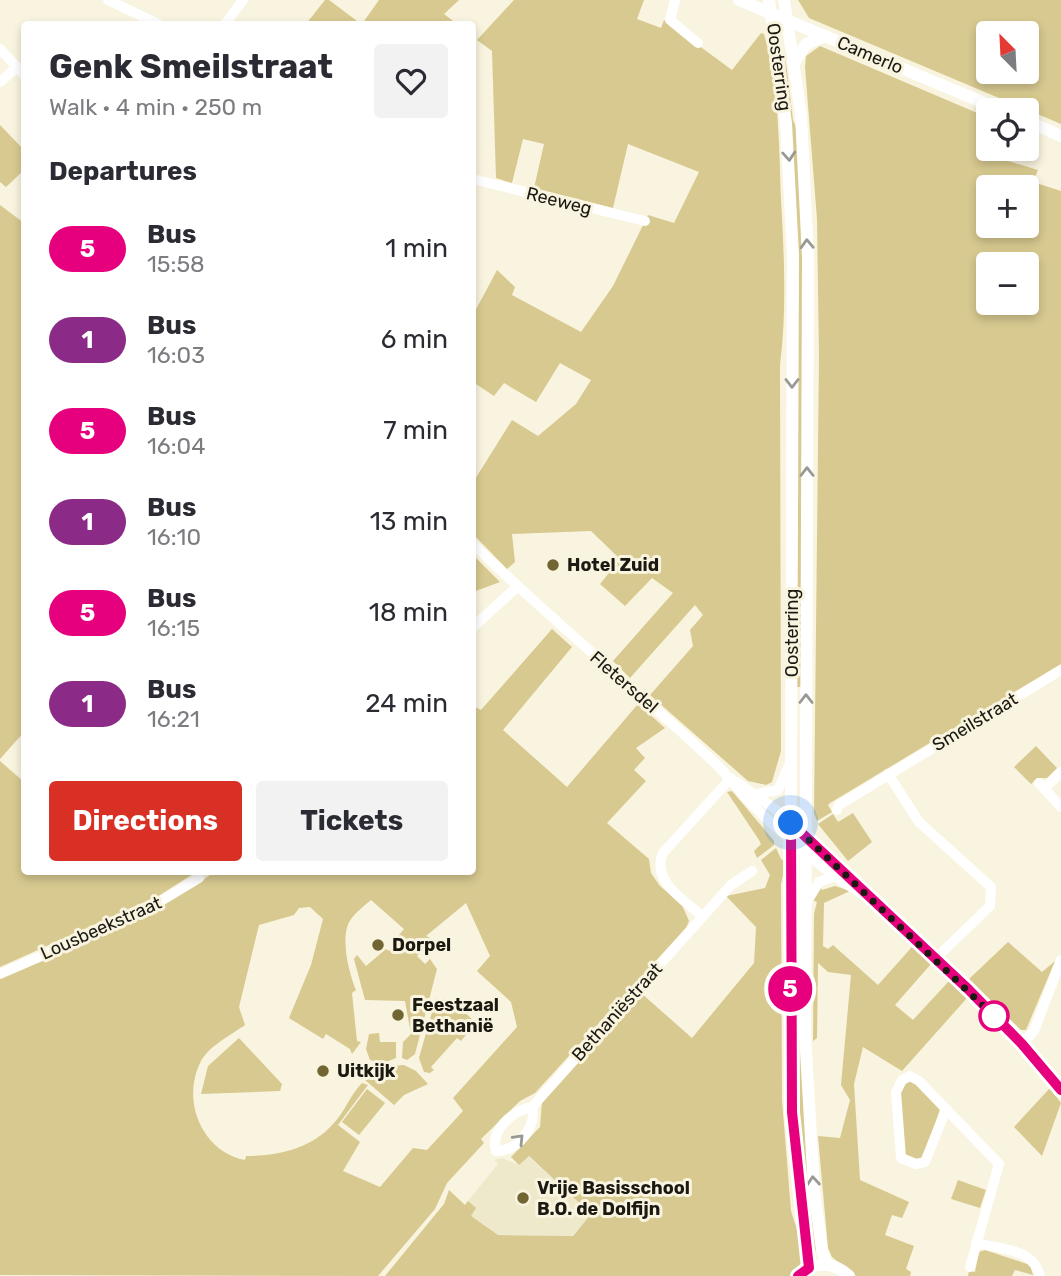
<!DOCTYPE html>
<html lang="en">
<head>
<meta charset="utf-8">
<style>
	body { margin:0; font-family:Rubik,sans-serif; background:#f2f2f3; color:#2b2b33; height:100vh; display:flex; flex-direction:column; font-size:26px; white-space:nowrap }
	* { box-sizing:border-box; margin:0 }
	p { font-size:23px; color:#7c7c81 }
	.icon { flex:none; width:38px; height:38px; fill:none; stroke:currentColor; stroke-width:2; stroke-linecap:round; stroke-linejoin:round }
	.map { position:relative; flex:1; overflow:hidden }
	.side { position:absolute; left:21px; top:21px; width:455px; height:854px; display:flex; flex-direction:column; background:#fff; border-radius:7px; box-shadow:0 4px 10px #0003 }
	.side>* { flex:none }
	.badge { padding:0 14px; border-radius:23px; font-size:24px; line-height:46px }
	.needle { width:46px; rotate:336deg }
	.tools { position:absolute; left:976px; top:21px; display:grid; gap:14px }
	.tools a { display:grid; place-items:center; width:63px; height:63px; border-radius:7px; background:#fff; box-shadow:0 4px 10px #0003; font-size:35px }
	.you { position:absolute; width:35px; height:35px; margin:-18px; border:5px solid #fff; border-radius:50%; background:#1a73e8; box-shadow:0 0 0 10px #1a73e833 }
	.map>.badge { position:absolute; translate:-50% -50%; box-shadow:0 0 0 4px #fff }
	h2 { padding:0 28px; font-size:26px; line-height:63px }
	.round { display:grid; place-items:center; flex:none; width:74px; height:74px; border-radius:7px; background:#f2f2f3 }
	.headline { display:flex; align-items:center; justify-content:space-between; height:119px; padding:0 28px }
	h1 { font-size:33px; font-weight:700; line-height:52px }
	.cta { display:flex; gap:14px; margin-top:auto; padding:14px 28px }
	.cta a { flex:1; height:80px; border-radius:7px; background:#d93025; color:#fff; font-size:28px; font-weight:700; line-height:80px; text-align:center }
	.cta a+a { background:#f2f2f3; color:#2b2b33 }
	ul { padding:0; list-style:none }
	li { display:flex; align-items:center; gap:21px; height:91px; padding:0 28px }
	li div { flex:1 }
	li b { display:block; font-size:26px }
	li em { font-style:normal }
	li .badge { min-width:77px; font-weight:700; text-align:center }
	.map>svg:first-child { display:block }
	.built { fill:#efe9cc }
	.green { fill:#d7c98f; fill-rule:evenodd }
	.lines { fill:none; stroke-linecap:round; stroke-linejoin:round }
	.minor { stroke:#fff; stroke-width:10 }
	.major { stroke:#fff; stroke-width:12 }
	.oneway { stroke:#989894 }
	.line-casing { stroke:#fff; stroke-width:16 }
	.line { stroke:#e6007e; stroke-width:10 }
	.walk { stroke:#1b1912; stroke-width:7; stroke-dasharray:0 12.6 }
	.poi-dot { fill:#716532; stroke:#f9f4df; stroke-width:2.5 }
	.stop-dot { fill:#fff; stroke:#e6007e; stroke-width:3.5 }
	.labels { text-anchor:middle; stroke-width:6; stroke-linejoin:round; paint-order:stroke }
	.street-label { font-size:18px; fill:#1b1912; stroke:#f9f4df }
	.poi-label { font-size:18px; font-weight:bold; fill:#1b1912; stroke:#f9f4df; text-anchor:start }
</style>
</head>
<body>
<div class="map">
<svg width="1061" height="1276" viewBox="0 0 1061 1276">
	<rect width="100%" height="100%" fill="#f9f4df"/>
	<!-- built -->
	<path class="built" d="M528,1156L591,1214L572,1236L441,1234L498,1164L494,1160L502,1158L519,1165Z"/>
	<!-- green -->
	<g class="green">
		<path d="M325,0H329L361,24H306Z"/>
		<path d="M379,0H459L444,14L457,24H362Z"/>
		<path d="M514,0H644L637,19L661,28L664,20L732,70L761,33L764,34C779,87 779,144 781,199C784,254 787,310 780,365L781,751L772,782L766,785L748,781L650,695L693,646L690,630L703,615L695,605L630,678L613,661L673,593L652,578L625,606L600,584L620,559L591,531L512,534L515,562L507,569L473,534L472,484L512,420L538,436L576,404L591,380L560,363L536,402L504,383L494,396L473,382V315L497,270L515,287L512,295L581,332L613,286L648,215L674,223L699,172L628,144L613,208L534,188L544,144L523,139L512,183L496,178L492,51L477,40Z"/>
		<path d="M798,0H1061V124L809,18ZM989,33H1027V72H989Z"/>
		<path d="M820,46L989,118V149H995L992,156L1038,170L1033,182L1061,191V664L830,803L828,805L832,812L817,821L814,813L819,356L817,219L805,67L806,56ZM989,187H1027V226H989ZM989,264H1027V303H989Z"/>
		<path d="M785,55L793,120L798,132L803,227L802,687H796L797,293Z"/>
		<path d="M0,125L24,150V170L6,187L0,182Z"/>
		<path d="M0,205L24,223V732L0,759Z"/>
		<path d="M473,555L500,582L473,592Z"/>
		<path d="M552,629L572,647L503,730L567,787L638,704L665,728L636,748L645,758L634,770L646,781L607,823L649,859L651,873L660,886L682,905L689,921L686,928L535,1093L520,1101L481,1139L484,1143L447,1183L435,1209L378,1276L0,1275V977L199,883L214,872H472L473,706L481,710ZM371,900L404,929L392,943L396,948L400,944L404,949L400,953L393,947L389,951L386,949L366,966L357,955L354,959L365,1000L405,1001L411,1034L403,1042L402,1058L407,1060L415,1054L437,969L430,959L425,964L417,956L434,940L426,936L466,903L490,956L477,971L511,1002L517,1027L453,1098L463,1111L427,1150L413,1148L380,1187L343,1171L360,1142L338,1125L368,1085L362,1083C350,1095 345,1112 333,1124C311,1149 278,1156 246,1156L245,1160C203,1152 181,1102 200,1063C207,1047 231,1035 245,1025L239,1007L259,925L294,915L299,908L310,907L323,919L311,965L289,1018L323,1039L326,1034L350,1049L352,1054L361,1042L357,1041L352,993L356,990C349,974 339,935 351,919C356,912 364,906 371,900Z"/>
		<path d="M1036,746L1057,768L1047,778H1037L1031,784L1014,767Z"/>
		<path d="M0,761L24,782V872H196L160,895L0,967Z"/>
		<path d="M732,791L774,841V845L757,858L754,851L761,844L759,840L727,792Z"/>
		<path d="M853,813L872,842L848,861L818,824L833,814L838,822Z"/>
		<path d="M776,848L781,859L786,862L781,884L782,1100L791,1211L800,1239L802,1262L791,1276H385L444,1204L449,1190L465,1205L468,1201L476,1208L471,1216L498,1235L573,1236L591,1214L529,1156L519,1165L511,1157L540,1127L542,1101L641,993L692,1038L754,963L756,927L726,896L765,888L770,875L761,860Z"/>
		<path d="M819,885L822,890L835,886L850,891L824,903L823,946L828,949L833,945L878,985L912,947L931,964L895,1005L913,1020L949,981L967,998L902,1071L863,1047L854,1084L860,1180L909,1202L902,1218L892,1215L885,1235L914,1246L906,1269L911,1272L910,1276H856L832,1257L828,1248L818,1136L840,1138L850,1100L841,1085L851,975L828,972L818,963L817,1038L813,1041L814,914L817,902L812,900Z"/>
		<path d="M1008,942L1042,972L1055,961L1026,1030H1021L969,979Z"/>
		<path d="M795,985H801L818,1250L812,1251L799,1147Z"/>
		<path d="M436,998L452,1001L472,1019L470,1023L473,1026L461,1041L457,1038L431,1067L434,1070L430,1073L424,1072L419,1058Z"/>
		<path d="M379,1033L380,1042H396V1058L381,1064L370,1060L366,1049L369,1034Z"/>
		<path d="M239,1038L282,1084L280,1091L201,1094L208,1066Z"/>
		<path d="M404,1065L416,1071L428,1084L404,1095L394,1105L365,1080L391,1066Z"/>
		<path d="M911,1079L940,1109L924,1157L918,1161L904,1157L899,1102L901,1084Z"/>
		<path d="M1050,1088L1061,1103L1042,1156L1014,1127Z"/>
		<path d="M367,1089L385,1103L359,1135L342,1122Z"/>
		<path d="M958,1180L986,1190L980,1208L951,1199Z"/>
		<path d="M985,1250L1030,1265L1033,1275L1015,1270L1012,1276H968L969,1271L975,1272L979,1252Z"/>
	</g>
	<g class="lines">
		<!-- minor -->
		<g class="minor">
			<path d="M108,0L158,24"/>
			<path d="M675,0L670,20L698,43"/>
			<path d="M225,24L243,0"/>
			<path d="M0,49L24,75"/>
			<path d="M0,82L17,67"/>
			<path d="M472,179L645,221"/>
			<path d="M472,543C550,619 635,688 714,762C726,773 735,786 746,798C782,835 826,873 870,899"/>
			<path d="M472,628L517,587"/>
			<path d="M888,774L919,822L991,887L990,906L935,959"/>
			<path d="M737,782L779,812L845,871L870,899L1022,1044L1061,1090"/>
			<path d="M1039,783L1061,807"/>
			<path d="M1044,789L1061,772"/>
			<path d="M757,794L778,790L789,765"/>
			<path d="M837,810L839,805L1061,670"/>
			<path d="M805,905L819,882L835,876"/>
			<path d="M702,916C683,899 651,881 663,853L731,778"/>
			<path d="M0,974L141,913L199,878"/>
			<path d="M1022,1044L1034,1031L1061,960"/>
			<path d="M532,1107C537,1127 518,1151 496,1151C490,1130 512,1111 532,1107L731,885L752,871"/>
			<path d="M945,1112L925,1162L916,1164L901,1158L896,1092L902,1080L910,1076L919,1081L999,1164L970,1267"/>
			<path d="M976,1243C1000,1249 1033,1248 1040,1276"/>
		</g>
		<!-- major -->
		<g class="major">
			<path d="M739,0L1001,110"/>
			<path d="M769,0L786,123L793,255L790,1034L792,1112L809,1267"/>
			<path d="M784,0L801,115L808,258L805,1034L814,1190L822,1251L827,1264"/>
			<path d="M794,63L806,44L826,36"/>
			<path d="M1027,121L1061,136"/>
			<path d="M798,1276C813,1261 833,1261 849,1276"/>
		</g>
	</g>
	<!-- one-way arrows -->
	<defs><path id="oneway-chevron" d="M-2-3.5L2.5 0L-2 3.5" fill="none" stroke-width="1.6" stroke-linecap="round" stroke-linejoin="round" transform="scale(1.75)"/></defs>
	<g class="oneway">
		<use href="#oneway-chevron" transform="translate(789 156) rotate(86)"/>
		<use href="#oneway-chevron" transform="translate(807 244) rotate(-92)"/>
		<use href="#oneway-chevron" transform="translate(792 383) rotate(90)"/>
		<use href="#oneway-chevron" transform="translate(807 472) rotate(-90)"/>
		<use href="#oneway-chevron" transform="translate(806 699) rotate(-90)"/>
		<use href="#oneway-chevron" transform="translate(519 1139) rotate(-46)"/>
		<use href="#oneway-chevron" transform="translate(813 1181) rotate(-95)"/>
	</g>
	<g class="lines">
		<!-- line casing -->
		<g class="line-casing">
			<path id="line" d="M798,1276L809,1268L792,1112L791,823L968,989L1022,1044L1061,1090"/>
		</g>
		<!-- line -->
		<use href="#line" class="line"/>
		<!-- walk -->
		<path class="walk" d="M791,823L994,1016"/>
	</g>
	<!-- markers -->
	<g class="poi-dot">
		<circle cx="553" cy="565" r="7"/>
		<circle cx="378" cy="945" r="7"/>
		<circle cx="398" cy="1015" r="7"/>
		<circle cx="323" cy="1071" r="7"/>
		<circle cx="523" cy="1198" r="7"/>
	</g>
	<circle class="stop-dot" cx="994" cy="1016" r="14"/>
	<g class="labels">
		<!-- street labels -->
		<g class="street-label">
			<text transform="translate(870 55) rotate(23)" y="6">Camerlo</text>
			<text transform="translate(779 67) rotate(82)" y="6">Oosterring</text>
			<text transform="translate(559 201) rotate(14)" y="6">Reeweg</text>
			<text transform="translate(792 633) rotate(-90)" y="6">Oosterring</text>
			<text transform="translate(624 682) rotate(41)" y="6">Fletersdel</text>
			<text transform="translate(975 722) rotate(-31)" y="6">Smeilstraat</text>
			<text transform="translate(101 928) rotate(-24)" y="6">Lousbeekstraat</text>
			<text transform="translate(617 1012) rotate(-48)" y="6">Bethaniëstraat</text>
		</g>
		<!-- poi labels -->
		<g class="poi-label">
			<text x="567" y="571">Hotel Zuid</text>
			<text x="392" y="951">Dorpel</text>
			<text x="412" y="1011">Feestzaal<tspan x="412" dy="21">Bethanië</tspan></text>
			<text x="337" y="1077">Uitkijk</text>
			<text x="537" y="1194">Vrije Basisschool<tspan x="537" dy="21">B.O. de Dolfijn</tspan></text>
		</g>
	</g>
</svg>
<div class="tools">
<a><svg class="needle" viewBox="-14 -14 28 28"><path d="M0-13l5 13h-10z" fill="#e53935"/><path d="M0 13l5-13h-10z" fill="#7c7c81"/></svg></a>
<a><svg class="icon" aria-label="locate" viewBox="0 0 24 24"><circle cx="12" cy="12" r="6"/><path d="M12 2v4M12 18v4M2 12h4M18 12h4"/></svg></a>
<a>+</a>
<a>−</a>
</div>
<div class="you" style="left:791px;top:823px"></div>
<b class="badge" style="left:790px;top:989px;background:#e6007e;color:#fff">5</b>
<section class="side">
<div class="headline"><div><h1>Genk Smeilstraat</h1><p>Walk · 4 min · 250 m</p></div><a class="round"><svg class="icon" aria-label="heart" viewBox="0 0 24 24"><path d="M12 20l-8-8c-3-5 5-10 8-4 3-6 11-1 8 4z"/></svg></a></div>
<h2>Departures</h2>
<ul>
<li><span class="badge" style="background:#e6007e;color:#fff">5</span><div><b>Bus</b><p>15:58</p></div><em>1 min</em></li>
<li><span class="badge" style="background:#8c2b87;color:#fff">1</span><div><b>Bus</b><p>16:03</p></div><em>6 min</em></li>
<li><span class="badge" style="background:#e6007e;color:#fff">5</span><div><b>Bus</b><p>16:04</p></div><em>7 min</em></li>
<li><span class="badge" style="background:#8c2b87;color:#fff">1</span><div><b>Bus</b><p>16:10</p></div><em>13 min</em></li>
<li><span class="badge" style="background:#e6007e;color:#fff">5</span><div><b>Bus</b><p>16:15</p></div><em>18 min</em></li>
<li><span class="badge" style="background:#8c2b87;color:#fff">1</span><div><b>Bus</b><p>16:21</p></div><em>24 min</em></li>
</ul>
<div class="cta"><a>Directions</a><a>Tickets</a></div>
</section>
</div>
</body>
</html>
